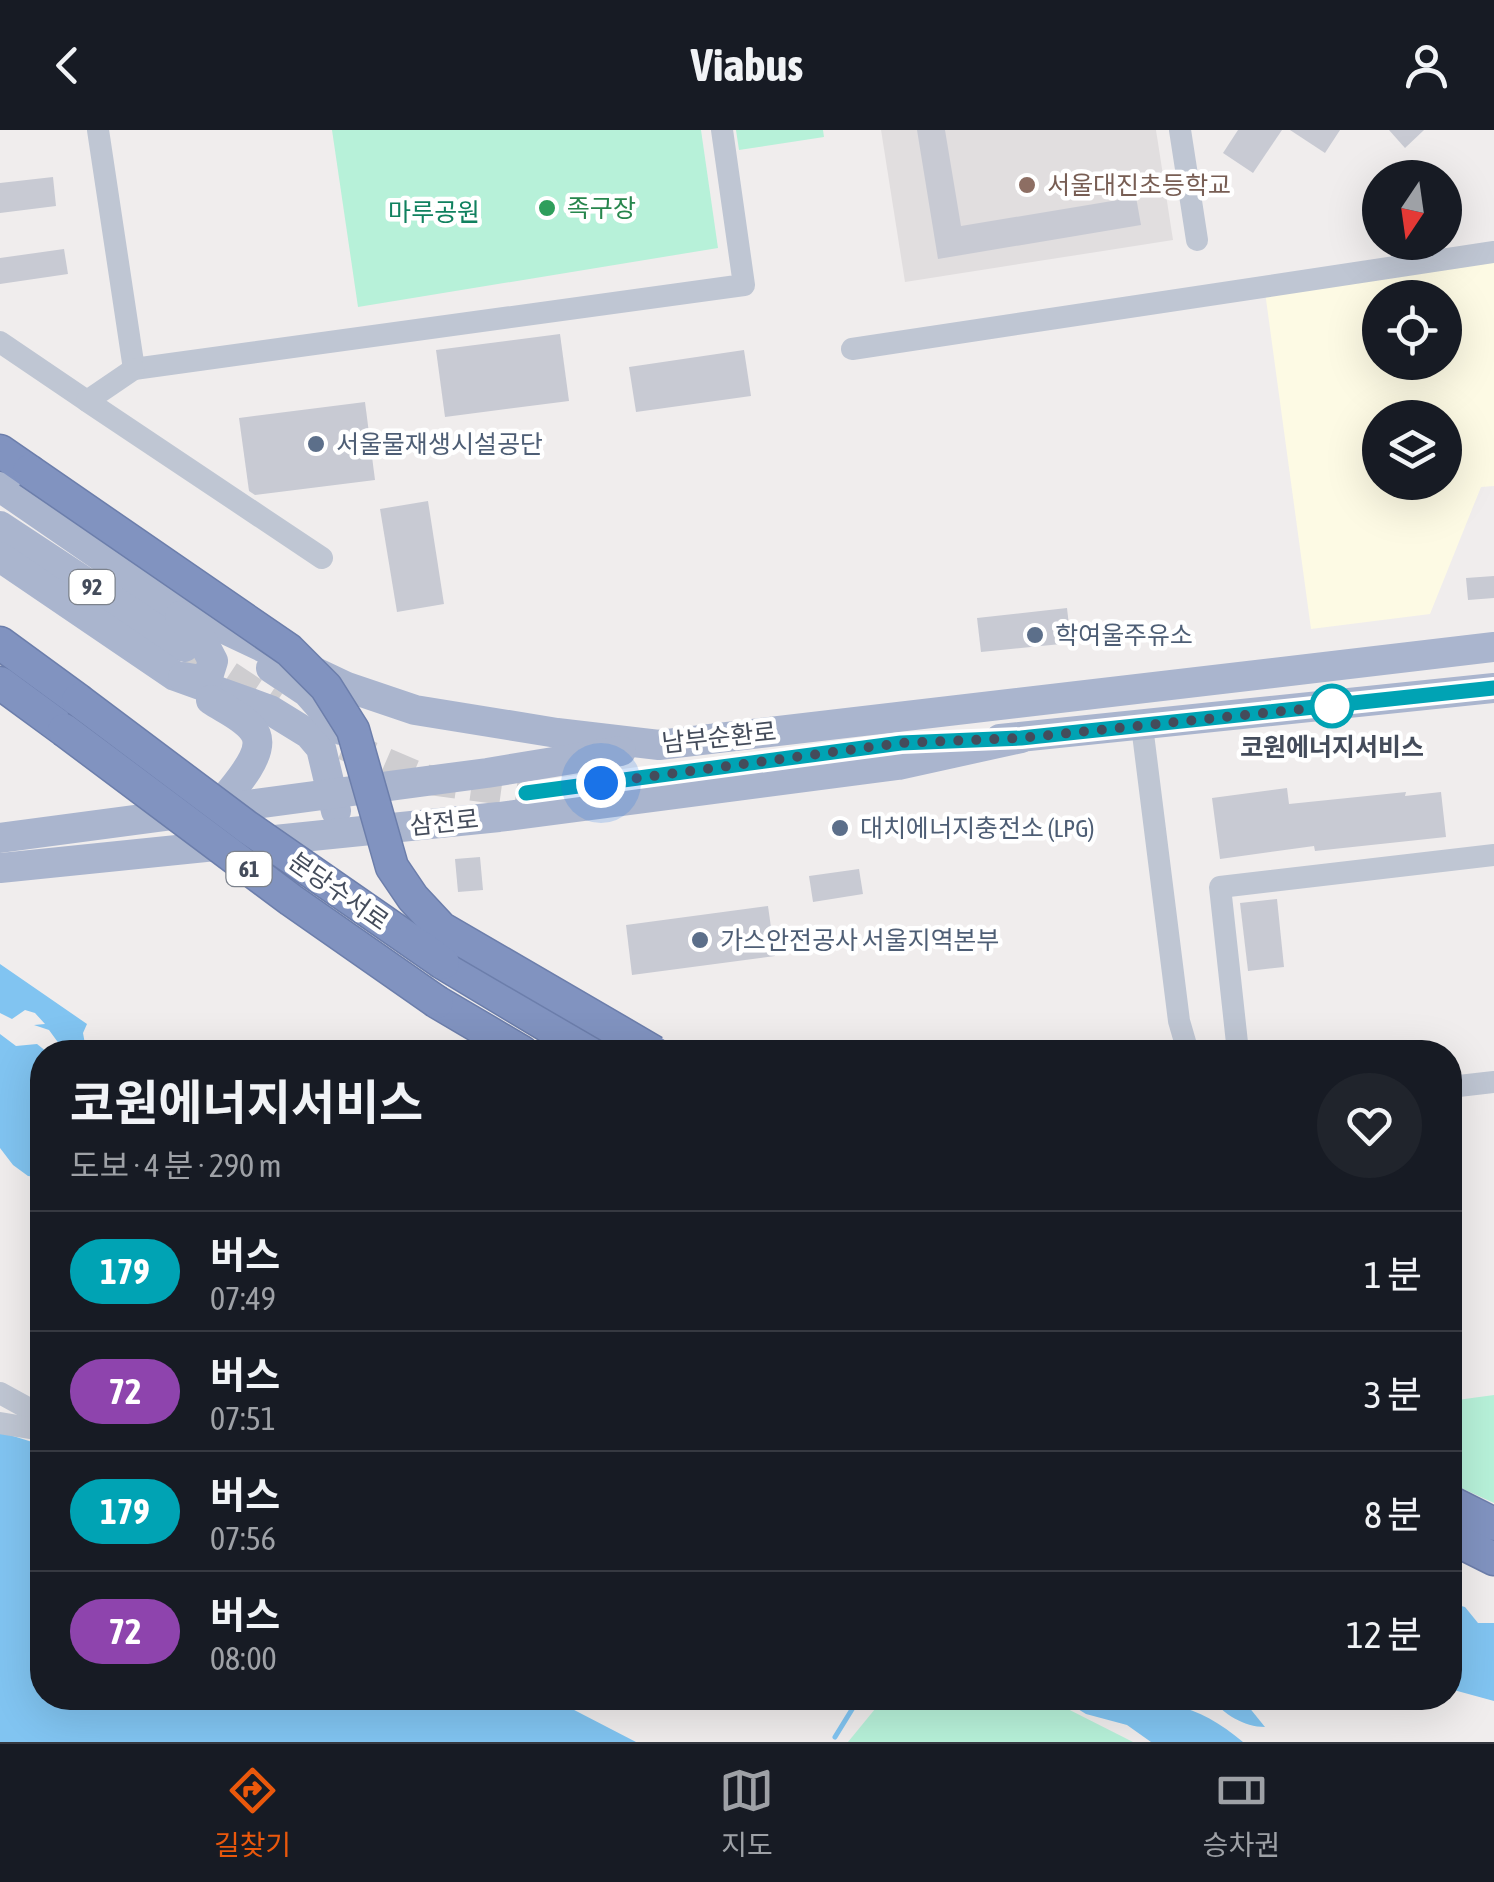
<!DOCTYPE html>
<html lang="ko">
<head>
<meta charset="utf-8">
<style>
	body { margin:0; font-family:"Asap Condensed","Noto Sans KR",sans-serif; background:#20242c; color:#f1f3f6; height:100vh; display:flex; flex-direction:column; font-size:38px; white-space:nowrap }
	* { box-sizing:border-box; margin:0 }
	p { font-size:32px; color:#9ea1a6 }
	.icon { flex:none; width:55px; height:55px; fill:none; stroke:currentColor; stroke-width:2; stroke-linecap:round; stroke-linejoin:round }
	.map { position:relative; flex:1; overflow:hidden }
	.drawer { position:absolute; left:30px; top:910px; width:1432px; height:670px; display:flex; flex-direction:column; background:#171b24; border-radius:40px; box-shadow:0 10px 40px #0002 }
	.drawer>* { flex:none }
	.badge { padding:0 20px; border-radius:32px; font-size:35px; line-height:65px }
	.needle { width:65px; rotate:193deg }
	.tools { position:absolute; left:1362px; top:30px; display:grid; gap:20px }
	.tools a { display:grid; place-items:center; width:100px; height:100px; border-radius:50%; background:#171b24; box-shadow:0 10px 40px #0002; font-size:50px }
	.you { position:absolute; width:50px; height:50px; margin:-25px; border:8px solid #fff; border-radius:50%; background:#1a73e8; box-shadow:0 0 0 15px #1a73e833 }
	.map>.badge { position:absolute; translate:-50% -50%; box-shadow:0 0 0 5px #fff }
	.round { display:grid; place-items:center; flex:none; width:105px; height:105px; border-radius:52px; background:#20242c }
	.headline { display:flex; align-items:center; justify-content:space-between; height:170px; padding:0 40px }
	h1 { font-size:48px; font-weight:700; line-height:75px }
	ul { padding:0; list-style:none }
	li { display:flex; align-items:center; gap:30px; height:120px; padding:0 40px; border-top:2px solid #363941 }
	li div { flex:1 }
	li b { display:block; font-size:38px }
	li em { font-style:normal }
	li .badge { min-width:110px; font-weight:700; text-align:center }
	header { display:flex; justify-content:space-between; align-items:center; height:130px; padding:0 40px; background:#171b24; font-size:45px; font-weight:700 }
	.tabs { display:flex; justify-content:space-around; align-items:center; height:140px; border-top:2px solid #363941; background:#171b24; font-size:28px; color:#9ea1a6 }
	.tabs a { display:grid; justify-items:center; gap:5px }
	.tabs .active { color:#ea580c }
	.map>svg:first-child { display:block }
	.commercial { fill:#fdfae4; fill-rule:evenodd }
	.education { fill:#e1dedf }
	.green { fill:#b7f1d9 }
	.water { fill:#81c4f1 }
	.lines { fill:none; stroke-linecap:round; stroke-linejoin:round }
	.stream { stroke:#81c4f1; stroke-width:5 }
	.building { fill:#c8cad3 }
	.major-tunnel { stroke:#cecdd0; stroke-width:30; stroke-dasharray:30 15; stroke-linecap:butt }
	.highway-casing { stroke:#6c7eab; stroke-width:35 }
	.minor { stroke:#bfc6d3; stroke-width:22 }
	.major { stroke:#aab5ce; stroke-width:30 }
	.highway { stroke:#8193c0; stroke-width:32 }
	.highway-bridge-casing { stroke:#6c7eab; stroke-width:35; stroke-linecap:butt }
	.highway-bridge { stroke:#8193c0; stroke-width:32 }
	.line-casing { stroke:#fff; stroke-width:22 }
	.line { stroke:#00a3b4; stroke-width:15 }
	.walk { stroke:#444c5b; stroke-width:10; stroke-dasharray:0 18 }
	.education-dot { fill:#8d6e63; stroke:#fff; stroke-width:4 }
	.leisure-dot { fill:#2e9e5b; stroke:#fff; stroke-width:4 }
	.service-dot { fill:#5c6f8a; stroke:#fff; stroke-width:4 }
	.stop-dot { fill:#fff; stroke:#00a3b4; stroke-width:5 }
	.labels { text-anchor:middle; stroke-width:9; stroke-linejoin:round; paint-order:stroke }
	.shield { fill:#fff; stroke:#7c828c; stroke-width:2.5 }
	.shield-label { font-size:22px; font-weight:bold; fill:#444c5b }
	.education-label { font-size:25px; fill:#785e54; stroke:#fff; text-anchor:start }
	.leisure-label { font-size:25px; fill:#27864d; stroke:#fff; text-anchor:start }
	.park-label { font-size:25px; fill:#11815f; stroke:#fff }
	.service-label { font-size:25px; fill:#4e5e75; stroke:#fff; text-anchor:start }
	.street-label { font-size:25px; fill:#444c5b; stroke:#fff }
	.stop-label { font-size:25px; font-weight:bold; fill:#444c5b; stroke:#fff }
</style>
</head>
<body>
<header><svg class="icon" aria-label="back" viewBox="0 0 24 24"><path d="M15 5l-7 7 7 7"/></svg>Viabus<svg class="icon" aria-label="person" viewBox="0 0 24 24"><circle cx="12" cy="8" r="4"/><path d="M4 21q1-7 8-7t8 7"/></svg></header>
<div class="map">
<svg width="1494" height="1612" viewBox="0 0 1494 1612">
	<rect width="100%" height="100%" fill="#f0eded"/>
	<!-- commercial -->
	<path class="commercial" d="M1494,116V356L1481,357L1430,484L1311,499L1265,162ZM1380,168H1445V232H1380ZM1380,288H1445V352H1380Z"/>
	<!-- education -->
	<path class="education" d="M881,0H1156L1173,110L905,152Z"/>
	<!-- green -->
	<g class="green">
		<path d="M332,0H701L718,118L358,177Z"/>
		<path d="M736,0H823L824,7L739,20Z"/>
		<path d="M1494,1265V1373L1450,1353V1271Z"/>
		<path d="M884,1568H1046L1133,1612H848Z"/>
	</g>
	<!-- water -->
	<g class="water">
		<path d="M0,834L87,894L83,903L85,914L103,922H65L49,900L34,895L45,894L35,883L25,880L12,889L0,883Z"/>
		<path d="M0,904L16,916L37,914L47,922H42V1048L28,1046L13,1035L0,1018Z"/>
		<path d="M0,1302L42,1315V1568H551L636,1612H0Z"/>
		<path d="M1450,1473L1465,1477L1478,1493H1494V1571L1450,1559Z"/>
		<path d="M1060,1568C1130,1567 1186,1562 1243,1612H1151L1127,1595L1086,1584Z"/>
		<path d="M1211,1568H1239L1243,1577L1248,1576L1265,1597C1244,1597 1223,1584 1211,1568Z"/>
	</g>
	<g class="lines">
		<!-- stream -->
		<path class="stream" d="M835,1607L859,1568"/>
	</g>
	<!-- building -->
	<g class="building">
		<path d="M917,0H945L961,96L1136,67L1141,95L938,129Z"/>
		<path d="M1238,0H1282L1253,43L1223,23Z"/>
		<path d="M1290,0H1340L1325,23Z"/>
		<path d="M1389,0H1424L1405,18Z"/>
		<path d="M53,47L56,76L0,83V53Z"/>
		<path d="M64,119L68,144L0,154V128Z"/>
		<path d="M560,204L569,271L445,287L436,220Z"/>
		<path d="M744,220L751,266L636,282L629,237Z"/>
		<path d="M365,272L375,350L255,365L249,361L239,288Z"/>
		<path d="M428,371L444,474L397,482L380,379Z"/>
		<path d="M1494,446V468L1468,470L1466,448Z"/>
		<path d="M1067,478L1071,513L981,522L977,488Z"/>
		<path d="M1287,658L1289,674L1406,662L1405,666L1441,662L1446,707L1315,721L1314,716L1220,729L1212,668Z"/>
		<path d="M480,727L483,760L458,762L455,729Z"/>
		<path d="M859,739L863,764L813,772L809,746Z"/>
		<path d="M1277,769L1284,837L1248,841L1240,773Z"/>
		<path d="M768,776L775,826L632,845L626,795Z"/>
	</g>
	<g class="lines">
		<!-- major-tunnel -->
		<g class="major-tunnel">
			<path d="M191,521L274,576"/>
			<path d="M344,615L423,649L526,663"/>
		</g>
		<!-- highway casing -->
		<g class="highway-casing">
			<g id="highway">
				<path d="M0,321L29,341"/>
				<path d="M0,513L78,570"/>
				<path d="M0,553L64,600"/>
				<path d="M443,833L591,922"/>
				<path d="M437,872L522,922"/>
				<path d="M1450,1372L1494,1394"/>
				<path d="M1450,1407L1494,1429"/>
			</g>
		</g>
		<!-- minor -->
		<g class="minor">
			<path d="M98,0L134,239L744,155L722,0"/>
			<path d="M1180,0L1197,110"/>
			<path d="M0,212L87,271"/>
			<path d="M852,219L1494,122"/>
			<path d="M134,239L87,271L322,428"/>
			<path d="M1142,596L1179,891L1188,922"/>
			<path d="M1238,922L1220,757L1494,725"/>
			<path d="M1450,957L1494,952"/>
			<path d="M0,1263L42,1286"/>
			<path d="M0,1293L42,1300"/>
		</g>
		<!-- major -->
		<g class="major">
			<path d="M0,357L167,472L347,557L415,580L557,603L659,615L1494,517"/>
			<path d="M0,396L184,517"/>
			<path d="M0,427L175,546L270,580L309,604L321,618L336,681"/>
			<path d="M180,486L203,512L213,531L208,547L201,550L183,547"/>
			<path d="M271,538L307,562L341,600"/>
			<path d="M211,570C224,579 249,589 256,605C265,627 227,665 214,681"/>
			<path d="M1000,609L1494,558"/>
			<path d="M0,708L487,643L621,621"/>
			<path d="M0,738L499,687L898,635L1021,608"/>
		</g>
		<!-- highway -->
		<use href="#highway" class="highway"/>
		<!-- highway-bridge casing -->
		<g class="highway-bridge-casing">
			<g id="highway-bridge">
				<path d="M29,341L289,520L326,557L353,600L392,737L413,768L441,798L654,922"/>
				<path d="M78,570L247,697L443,833"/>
				<path d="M64,600L291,770L437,872"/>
			</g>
		</g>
		<!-- highway-bridge -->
		<use href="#highway-bridge" class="highway-bridge"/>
	</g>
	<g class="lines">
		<!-- line casing -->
		<g class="line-casing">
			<path id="line" d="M526,663L901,613L1021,608L1494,558"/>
		</g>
		<!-- line -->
		<use href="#line" class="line"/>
		<!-- walk -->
		<path class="walk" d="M601,653L901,613L1021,608L1332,576"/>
	</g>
	<!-- markers -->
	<circle class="education-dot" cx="1027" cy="55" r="10"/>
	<circle class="leisure-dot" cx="547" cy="78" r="10"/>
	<g class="service-dot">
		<circle cx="316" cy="314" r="10"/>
		<circle cx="1035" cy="505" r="10"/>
		<circle cx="840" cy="698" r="10"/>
		<circle cx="700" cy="810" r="10"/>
	</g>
	<circle class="stop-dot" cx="1332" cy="576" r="20"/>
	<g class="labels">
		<!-- shield labels -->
		<g class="shield">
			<rect x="69.5" y="440" width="45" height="34" rx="8"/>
			<rect x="226.5" y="722" width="45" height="34" rx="8"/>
		</g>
		<g class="shield-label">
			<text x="92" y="465">92</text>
			<text x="249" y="747">61</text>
		</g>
		<!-- education labels -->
		<g class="education-label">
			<text x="1047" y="64">서울대진초등학교</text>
		</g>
		<!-- leisure labels -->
		<g class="leisure-label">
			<text x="567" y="87">족구장</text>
		</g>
		<!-- park labels -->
		<g class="park-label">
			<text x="434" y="91">마루공원</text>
		</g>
		<!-- service labels -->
		<g class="service-label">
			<text x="336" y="323">서울물재생시설공단</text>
			<text x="1055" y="514">학여울주유소</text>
			<text x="860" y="707">대치에너지충전소 (LPG)</text>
			<text x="720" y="819">가스안전공사 서울지역본부</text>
		</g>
		<!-- street labels -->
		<g class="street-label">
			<text transform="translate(719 607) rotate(-6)" y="9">남부순환로</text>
			<text transform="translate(444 692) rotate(-6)" y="9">삼전로</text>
			<text transform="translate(339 761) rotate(35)" y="9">분당수서로</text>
		</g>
		<!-- stop labels -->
		<g class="stop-label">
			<text x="1332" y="626">코원에너지서비스</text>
		</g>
	</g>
</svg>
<div class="tools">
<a><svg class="needle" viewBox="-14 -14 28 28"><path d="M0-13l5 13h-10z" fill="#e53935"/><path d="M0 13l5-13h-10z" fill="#9ea1a6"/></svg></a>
<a><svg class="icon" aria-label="locate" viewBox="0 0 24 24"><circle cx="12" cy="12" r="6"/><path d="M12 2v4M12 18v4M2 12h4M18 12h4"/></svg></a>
<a><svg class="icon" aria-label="layers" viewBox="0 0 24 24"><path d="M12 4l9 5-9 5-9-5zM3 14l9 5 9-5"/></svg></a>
</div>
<div class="you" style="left:601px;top:653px"></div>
<section class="drawer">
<div class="headline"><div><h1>코원에너지서비스</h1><p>도보 · 4 분 · 290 m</p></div><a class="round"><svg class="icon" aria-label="heart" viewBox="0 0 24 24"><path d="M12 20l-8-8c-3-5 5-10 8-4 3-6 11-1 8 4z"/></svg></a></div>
<ul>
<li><span class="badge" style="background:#00a3b4;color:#fff">179</span><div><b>버스</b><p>07:49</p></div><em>1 분</em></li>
<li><span class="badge" style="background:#8e44ad;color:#fff">72</span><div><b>버스</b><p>07:51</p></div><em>3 분</em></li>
<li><span class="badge" style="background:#00a3b4;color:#fff">179</span><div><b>버스</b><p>07:56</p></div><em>8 분</em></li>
<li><span class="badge" style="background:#8e44ad;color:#fff">72</span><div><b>버스</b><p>08:00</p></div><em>12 분</em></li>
</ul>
</section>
</div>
<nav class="tabs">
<a class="active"><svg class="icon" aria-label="directions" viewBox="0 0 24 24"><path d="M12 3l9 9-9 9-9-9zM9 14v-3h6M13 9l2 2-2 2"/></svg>길찾기</a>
<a><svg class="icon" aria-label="map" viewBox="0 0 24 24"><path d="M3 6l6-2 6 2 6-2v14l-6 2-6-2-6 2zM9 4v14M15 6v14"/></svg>지도</a>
<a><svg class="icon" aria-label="tickets" viewBox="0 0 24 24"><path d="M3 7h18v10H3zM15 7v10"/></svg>승차권</a>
</nav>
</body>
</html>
